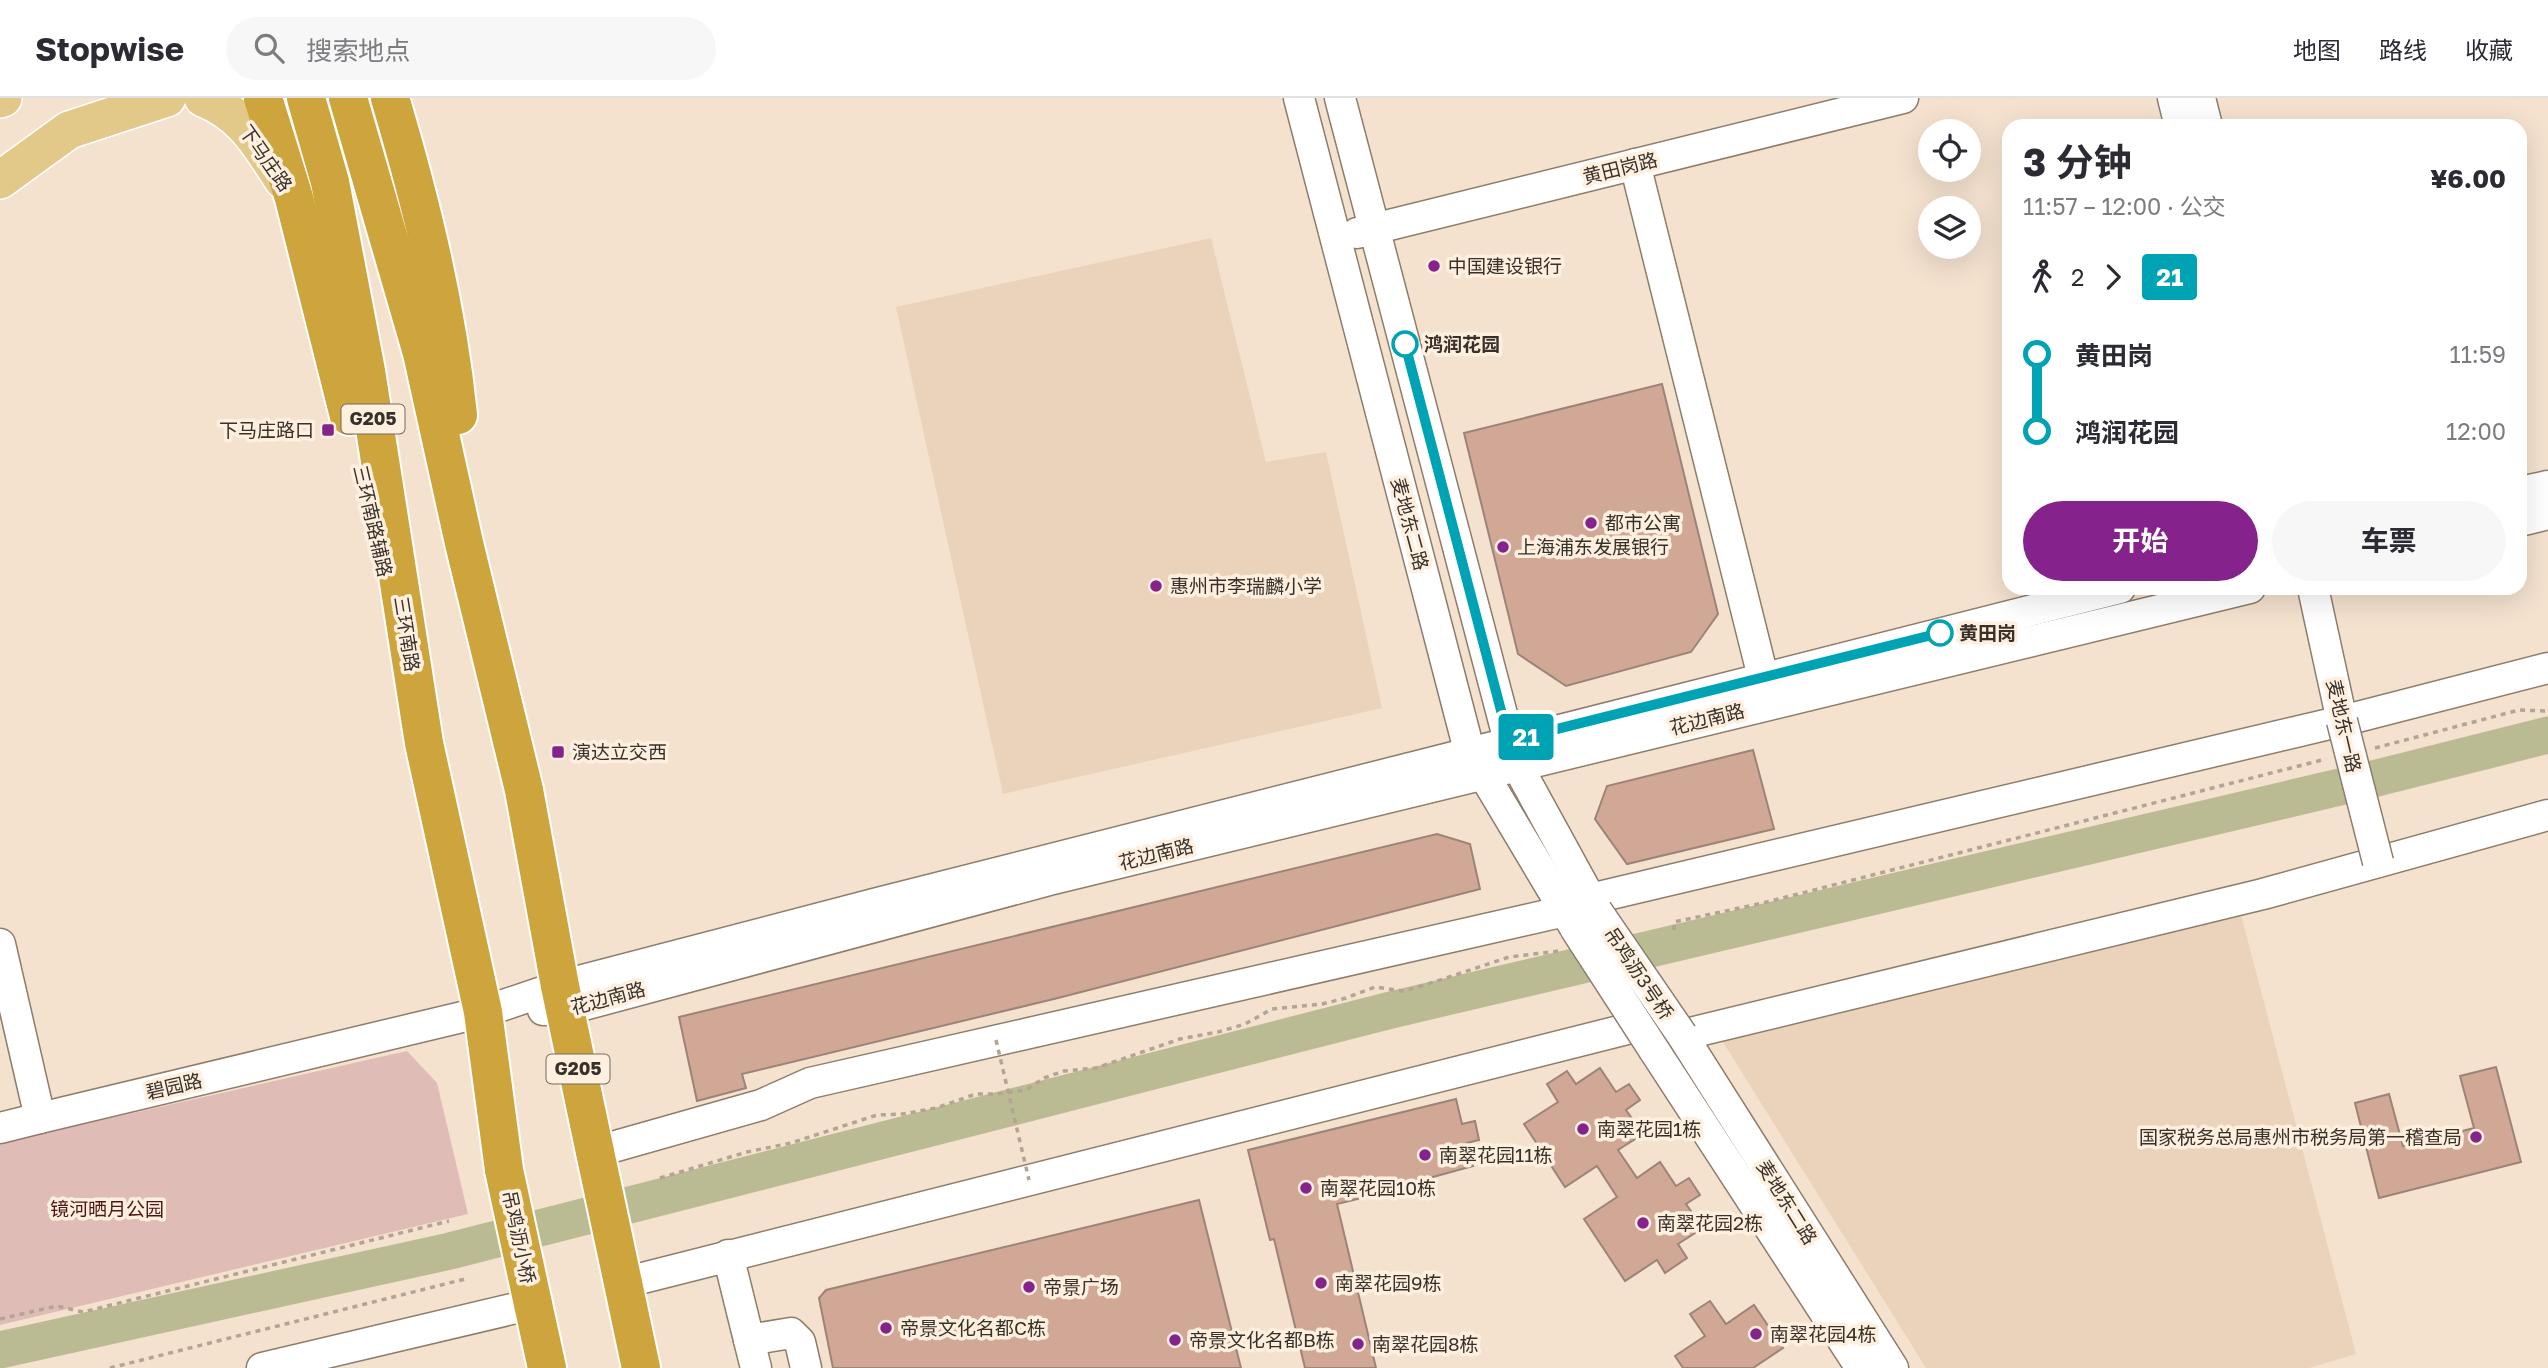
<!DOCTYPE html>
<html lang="zh">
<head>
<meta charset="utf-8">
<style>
	body { margin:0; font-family:"Golos Text","Noto Sans SC",sans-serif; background:#f7f7f7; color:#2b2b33; height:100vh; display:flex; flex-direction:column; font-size:26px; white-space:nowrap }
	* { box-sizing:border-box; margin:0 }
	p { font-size:23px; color:#7c7c81 }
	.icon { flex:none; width:38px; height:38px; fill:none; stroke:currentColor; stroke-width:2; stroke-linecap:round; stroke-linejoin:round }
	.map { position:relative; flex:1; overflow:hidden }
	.details { position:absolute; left:2002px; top:21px; width:525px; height:476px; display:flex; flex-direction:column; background:#fff; border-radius:21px; box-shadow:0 7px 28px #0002 }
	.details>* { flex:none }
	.badge { padding:0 14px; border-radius:5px; font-size:24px; line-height:46px }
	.tools { position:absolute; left:1918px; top:21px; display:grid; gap:14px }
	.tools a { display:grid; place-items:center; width:63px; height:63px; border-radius:50%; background:#fff; box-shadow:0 7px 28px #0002; font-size:35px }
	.map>.badge { position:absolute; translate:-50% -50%; box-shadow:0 0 0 4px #fff }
	.legs { display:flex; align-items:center; gap:10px; height:77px; padding:0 21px; font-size:23px }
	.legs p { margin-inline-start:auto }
	.overview { display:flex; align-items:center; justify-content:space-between; height:119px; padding:0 21px }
	h1 { font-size:38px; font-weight:700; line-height:52px }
	.cta { display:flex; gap:14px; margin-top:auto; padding:14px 21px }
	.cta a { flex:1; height:80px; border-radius:42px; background:#85228b; color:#fff; font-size:28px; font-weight:700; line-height:80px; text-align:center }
	.cta a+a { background:#f7f7f7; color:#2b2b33 }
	ul { padding:0 21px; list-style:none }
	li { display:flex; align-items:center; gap:24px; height:77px; font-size:26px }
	li i { display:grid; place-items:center; width:10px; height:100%; margin:0 9px; background:currentColor }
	li i::after { content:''; width:18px; height:18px; margin:-9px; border:5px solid; border-radius:50%; background:#fff }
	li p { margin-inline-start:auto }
	li:first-child i { background:linear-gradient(#0000 50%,currentColor 0) }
	li:last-child i { background:linear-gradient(currentColor 50%,#0000 0) }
	header { display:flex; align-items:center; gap:42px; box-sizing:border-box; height:98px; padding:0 35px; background:#fff; border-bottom:2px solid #e1e1e2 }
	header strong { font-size:33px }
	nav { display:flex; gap:38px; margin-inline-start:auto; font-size:24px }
	.search { width:490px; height:63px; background:#f7f7f7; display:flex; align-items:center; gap:18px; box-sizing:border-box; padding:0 24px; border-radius:38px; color:#7c7c81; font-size:26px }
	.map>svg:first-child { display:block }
	.built { fill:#ebd3bb }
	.green { fill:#e0bcb7 }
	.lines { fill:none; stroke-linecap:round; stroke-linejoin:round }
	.river { stroke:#bbbb93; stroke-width:37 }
	.building { fill:#d1a895; stroke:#9b8479; stroke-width:2 }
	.minor-casing { stroke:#8e7d6c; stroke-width:33 }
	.major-casing { stroke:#fff; stroke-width:40 }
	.highway-casing { stroke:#fff; stroke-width:42 }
	.path { stroke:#b3a495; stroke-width:3.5; stroke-dasharray:5 5; stroke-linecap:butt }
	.minor { stroke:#fff; stroke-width:30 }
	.major { stroke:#e2c98a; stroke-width:37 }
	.highway { stroke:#cea53c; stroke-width:38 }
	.minor-bridge-casing { stroke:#8e7d6c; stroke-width:33; stroke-linecap:butt }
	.highway-bridge-casing { stroke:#fff; stroke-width:42; stroke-linecap:butt }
	.path-bridge { stroke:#b3a495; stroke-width:3.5; stroke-dasharray:5 5; stroke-linecap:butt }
	.minor-bridge { stroke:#fff; stroke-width:30 }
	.highway-bridge { stroke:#cea53c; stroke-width:38 }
	.line-1-casing { stroke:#fff; stroke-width:16 }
	.line-1 { stroke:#00a3b4; stroke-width:10 }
	.poi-dot { fill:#85228b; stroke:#feefdf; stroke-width:2.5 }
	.stop-1-dot { fill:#fff; stroke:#00a3b4; stroke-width:3.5 }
	.labels { text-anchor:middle; stroke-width:7; stroke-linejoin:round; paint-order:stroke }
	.shield { fill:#feefdf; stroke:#736a60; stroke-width:2 }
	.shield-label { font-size:18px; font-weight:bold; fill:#38312a }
	.street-label { font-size:19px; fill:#38312a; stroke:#feefdf }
	.poi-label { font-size:19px; fill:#38312a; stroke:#feefdf; text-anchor:start }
	.stop-label { font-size:19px; font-weight:bold; fill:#38312a; stroke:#feefdf; text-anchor:start }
	.park-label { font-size:19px; fill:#4d1513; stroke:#feefdf }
</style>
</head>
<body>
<header>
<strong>Stopwise</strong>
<div class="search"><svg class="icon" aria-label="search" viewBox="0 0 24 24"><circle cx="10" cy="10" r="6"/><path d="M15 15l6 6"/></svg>搜索地点</div>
<nav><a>地图</a><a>路线</a><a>收藏</a></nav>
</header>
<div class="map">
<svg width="2548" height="1270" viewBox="0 0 2548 1270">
	<rect width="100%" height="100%" fill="#f4e1ce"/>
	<!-- built -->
	<g class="built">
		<path d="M1211,140L1266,364L1326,354L1382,610L1003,696L896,209Z"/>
		<path d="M2233,786L2356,1256L2309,1270H1926L1708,920Z"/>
	</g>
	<!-- green -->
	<path class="green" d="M407,953L437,985L468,1116L0,1227V1045Z"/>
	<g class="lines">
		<!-- river -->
		<path class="river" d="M0,1252L450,1153L1391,912L2361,684L2548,637"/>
	</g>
	<!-- building -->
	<g class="building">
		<path d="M1662,286L1718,516L1691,554L1566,588L1518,556L1464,335Z"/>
		<path d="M1753,652L1774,731L1627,766L1595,721L1607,688Z"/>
		<path d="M1437,736L1470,746L1480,791L1058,900L742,976L746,990L697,1003L679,919Z"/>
		<path d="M2496,969L2521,1064L2379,1100L2355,1005L2389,996L2403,1048L2474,1030L2460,978Z"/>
		<path d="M1600,970L1616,994L1629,986L1640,1002L1626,1012L1643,1036L1618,1052L1637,1080L1660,1064L1676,1088L1689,1080L1700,1097L1686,1106L1703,1130L1678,1146L1687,1160L1665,1175L1657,1162L1625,1183L1584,1121L1617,1099L1597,1068L1565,1089L1524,1026L1558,1004L1547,986L1567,973L1576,986Z"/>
		<path d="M1456,1001L1462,1026L1475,1023L1479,1042L1467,1045L1473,1068L1433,1079L1434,1082L1337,1106L1376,1270H1305L1274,1141L1270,1142L1248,1052Z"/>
		<path d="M1199,1102L1241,1270H833L819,1200L826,1192Z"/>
		<path d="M1710,1203L1726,1226L1754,1207L1783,1250L1753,1270H1683L1675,1258L1705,1238L1690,1216Z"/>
	</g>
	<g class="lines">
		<!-- minor casing -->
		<g class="minor-casing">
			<g id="minor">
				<path d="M1299,0L1469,652L1574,828"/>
				<path d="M1340,0L1509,643L1517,667L1597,813"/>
				<path d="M2173,0L2180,28"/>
				<path d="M2200,0L2207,28"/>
				<path d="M1635,66L1768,599"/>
				<path d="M1357,135L1903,0"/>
				<path d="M2520,394L2548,388"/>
				<path d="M2520,423L2548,416"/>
				<path d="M2313,490L2342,623"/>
				<path d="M1590,801L2342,623L2548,570"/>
				<path d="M0,846L40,1020L483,914L560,888C1079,751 1600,621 2120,490"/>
				<path d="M543,912H565L1049,782L2250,490"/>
				<path d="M1654,952L1861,1270"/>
				<path d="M0,1030L40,1020"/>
				<path d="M595,1054L761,1007L810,985L1565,813"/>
				<path d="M728,1157L749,1242L791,1235L800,1244L806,1270"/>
				<path d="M623,1185L1639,928"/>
				<path d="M749,1242L756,1270"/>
				<path d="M262,1270L533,1206"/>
				<path d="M1893,1270L1682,937L2263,796L2548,717"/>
			</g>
		</g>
		<!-- major casing -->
		<g class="major-casing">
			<g id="major">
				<path d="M203,0C244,16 260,47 283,82"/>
				<path d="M0,1L3,0"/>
				<path d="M0,82L69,32L167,0"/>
			</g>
		</g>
		<!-- highway casing -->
		<g class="highway-casing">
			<g id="highway">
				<path d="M263,0L294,100L349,318"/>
				<path d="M306,0L330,84L366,273L424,645L483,914L504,1072"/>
				<path d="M348,0L422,255L464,445L524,692L560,888L595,1054"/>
				<path d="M390,0C421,104 447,209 458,317"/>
				<path d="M623,1185L641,1270"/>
				<path d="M533,1206L547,1270"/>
			</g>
		</g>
		<!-- path -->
		<g class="path">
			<path d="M2375,650L2519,612L2548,613"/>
			<path d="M1674,832V824L1763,805L2326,661"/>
			<path d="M660,1080L747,1054L791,1045L877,1017L903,1016L936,1010L976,996H997L1026,992L1044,980L1064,973L1096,970L1180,941L1218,934L1245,926L1272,911L1322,906L1346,900L1375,889L1403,893L1425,887L1509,859L1559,853"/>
			<path d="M0,1221L57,1208L83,1214L449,1123"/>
			<path d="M110,1270L465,1181"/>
		</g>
		<!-- minor -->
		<use href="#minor" class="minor"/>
		<!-- major -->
		<use href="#major" class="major"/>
		<!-- highway -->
		<use href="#highway" class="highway"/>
		<!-- minor-bridge casing -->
		<g class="minor-bridge-casing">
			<g id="minor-bridge">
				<path d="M2342,623L2378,764"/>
				<path d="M1597,813L1682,937"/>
				<path d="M1575,830L1654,952"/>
			</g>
		</g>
		<!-- highway-bridge casing -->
		<g class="highway-bridge-casing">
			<g id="highway-bridge">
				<path d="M595,1054L623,1185"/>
				<path d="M504,1072L533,1206"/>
			</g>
		</g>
		<!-- path-bridge -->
		<path class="path-bridge" d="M996,942L1029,1082"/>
		<!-- minor-bridge -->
		<use href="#minor-bridge" class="minor-bridge"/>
		<!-- highway-bridge -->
		<use href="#highway-bridge" class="highway-bridge"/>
	</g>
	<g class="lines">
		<!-- line-1 casing -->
		<g class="line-1-casing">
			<path id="line-1" d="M1405,246L1509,643L1940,535"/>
		</g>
		<!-- line-1 -->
		<use href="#line-1" class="line-1"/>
	</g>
	<!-- markers -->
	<g class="poi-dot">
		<circle cx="1434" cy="168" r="7"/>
		<rect x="321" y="325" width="14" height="14" rx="3.5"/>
		<circle cx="1591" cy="425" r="7"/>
		<circle cx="1503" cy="449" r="7"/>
		<circle cx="1156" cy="488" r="7"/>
		<rect x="551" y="647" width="14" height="14" rx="3.5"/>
		<circle cx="1583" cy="1031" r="7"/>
		<circle cx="2476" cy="1039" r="7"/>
		<circle cx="1425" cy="1057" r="7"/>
		<circle cx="1306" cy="1090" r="7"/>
		<circle cx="1643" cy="1125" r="7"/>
		<circle cx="1321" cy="1185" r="7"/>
		<circle cx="1029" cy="1189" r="7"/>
		<circle cx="886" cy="1230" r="7"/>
		<circle cx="1756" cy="1236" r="7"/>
		<circle cx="1175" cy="1242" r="7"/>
		<circle cx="1358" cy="1246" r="7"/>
	</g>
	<g class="stop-1-dot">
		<circle cx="1405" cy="246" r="12"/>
		<circle cx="1940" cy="535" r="12"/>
	</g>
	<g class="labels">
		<!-- shield labels -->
		<g class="shield">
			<rect x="341.5" y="306.5" width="63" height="29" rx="5"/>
			<rect x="546.5" y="956.5" width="63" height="29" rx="5"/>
		</g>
		<g class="shield-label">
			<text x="373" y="327">G205</text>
			<text x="578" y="977">G205</text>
		</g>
		<!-- street labels -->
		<g class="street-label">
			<text transform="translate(266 60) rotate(55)" y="7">下马庄路</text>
			<text transform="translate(1620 70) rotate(-14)" y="7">黄田岗路</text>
			<text transform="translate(373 423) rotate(77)" y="7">三环南路辅路</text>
			<text transform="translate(1410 426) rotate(75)" y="7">麦地东二路</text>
			<text transform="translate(407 536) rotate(81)" y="7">三环南路</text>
			<text transform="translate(1707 621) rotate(-14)" y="7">花边南路</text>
			<text transform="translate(2344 628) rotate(77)" y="7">麦地东一路</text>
			<text transform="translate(1156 756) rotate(-14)" y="7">花边南路</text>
			<text transform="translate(1639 875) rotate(56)" y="7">吊鸡沥3号桥</text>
			<text transform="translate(608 900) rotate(-15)" y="7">花边南路</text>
			<text transform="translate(174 988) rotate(-13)" y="7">碧园路</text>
			<text transform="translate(1787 1104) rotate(58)" y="7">麦地东二路</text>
			<text transform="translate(519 1139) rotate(78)" y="7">吊鸡沥小桥</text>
		</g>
		<!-- poi labels -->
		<g class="poi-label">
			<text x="1448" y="175">中国建设银行</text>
			<text x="314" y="339" text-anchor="end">下马庄路口</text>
			<text x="1605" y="432">都市公寓</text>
			<text x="1517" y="456">上海浦东发展银行</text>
			<text x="1170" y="495">惠州市李瑞麟小学</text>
			<text x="572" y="661">演达立交西</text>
			<text x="1597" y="1038">南翠花园1栋</text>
			<text x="2462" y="1046" text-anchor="end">国家税务总局惠州市税务局第一稽查局</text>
			<text x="1439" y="1064">南翠花园11栋</text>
			<text x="1320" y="1097">南翠花园10栋</text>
			<text x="1657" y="1132">南翠花园2栋</text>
			<text x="1335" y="1192">南翠花园9栋</text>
			<text x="1043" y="1196">帝景广场</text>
			<text x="900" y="1237">帝景文化名都C栋</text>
			<text x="1770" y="1243">南翠花园4栋</text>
			<text x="1189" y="1249">帝景文化名都B栋</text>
			<text x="1372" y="1253">南翠花园8栋</text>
		</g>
		<!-- stop labels -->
		<g class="stop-label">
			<text x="1424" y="253">鸿润花园</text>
			<text x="1959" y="542">黄田岗</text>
		</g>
		<!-- park labels -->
		<g class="park-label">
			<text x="107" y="1118">镜河晒月公园</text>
		</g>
	</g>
</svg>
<div class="tools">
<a><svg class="icon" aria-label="locate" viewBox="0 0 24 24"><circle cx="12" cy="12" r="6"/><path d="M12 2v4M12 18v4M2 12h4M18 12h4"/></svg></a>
<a><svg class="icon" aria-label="layers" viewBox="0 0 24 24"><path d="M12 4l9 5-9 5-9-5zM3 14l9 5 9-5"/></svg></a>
</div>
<b class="badge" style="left:1526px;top:639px;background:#00a3b4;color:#fff">21</b>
<section class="details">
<div class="overview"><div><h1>3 分钟</h1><p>11:57 – 12:00 · 公交</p></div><b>¥6.00</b></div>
<div class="legs"><svg class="icon" aria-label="walk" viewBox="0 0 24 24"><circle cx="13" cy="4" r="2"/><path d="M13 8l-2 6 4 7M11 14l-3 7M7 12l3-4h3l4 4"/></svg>2<svg class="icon" aria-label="forward" viewBox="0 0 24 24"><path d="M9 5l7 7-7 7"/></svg><b class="badge" style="background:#00a3b4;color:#fff">21</b></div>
<ul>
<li><i style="color:#00a3b4"></i><b>黄田岗</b><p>11:59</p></li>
<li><i style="color:#00a3b4"></i><b>鸿润花园</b><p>12:00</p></li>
</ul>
<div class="cta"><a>开始</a><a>车票</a></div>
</section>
</div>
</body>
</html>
